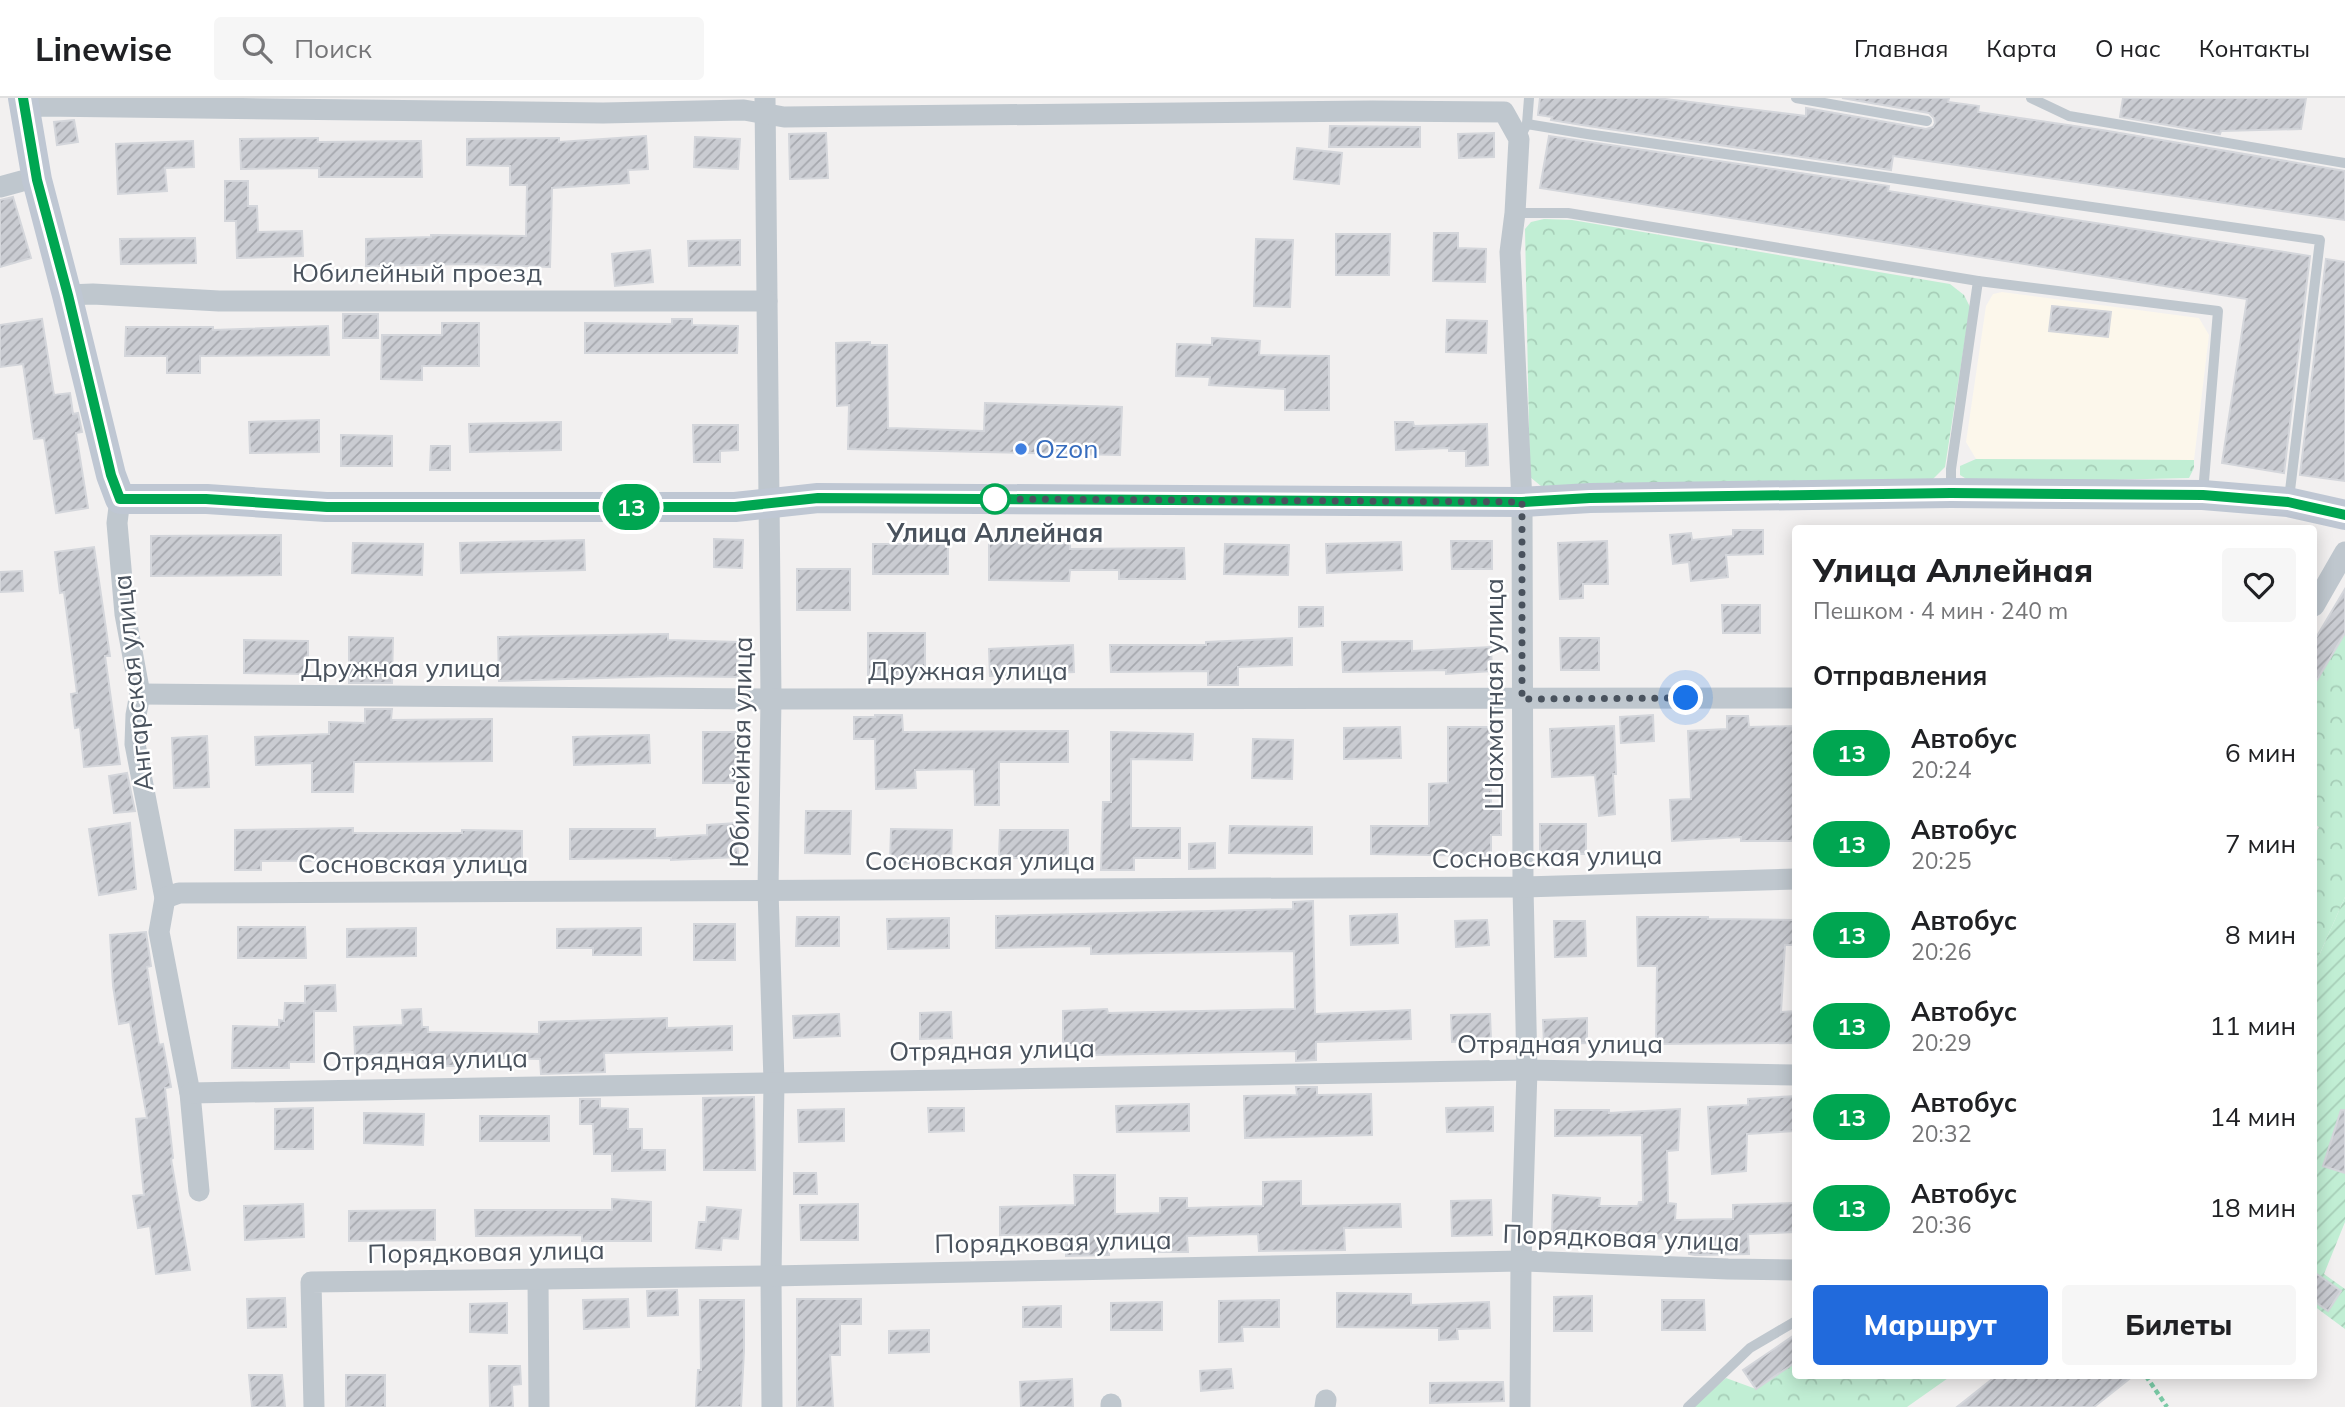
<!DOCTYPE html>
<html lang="ru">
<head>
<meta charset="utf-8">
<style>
	body { margin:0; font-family:Mulish,sans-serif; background:#f6f6f6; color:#202124; height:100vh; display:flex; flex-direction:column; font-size:26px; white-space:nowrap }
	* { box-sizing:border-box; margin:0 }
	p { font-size:23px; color:#757577 }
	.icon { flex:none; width:38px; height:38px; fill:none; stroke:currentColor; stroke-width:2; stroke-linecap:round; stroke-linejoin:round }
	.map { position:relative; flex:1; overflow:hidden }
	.details { position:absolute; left:1792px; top:427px; width:525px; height:854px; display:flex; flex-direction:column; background:#fff; border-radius:7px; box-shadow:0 4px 18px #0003 }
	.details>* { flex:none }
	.badge { padding:0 14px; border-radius:23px; font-size:24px; line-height:46px }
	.you { position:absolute; width:35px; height:35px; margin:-18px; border:5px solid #fff; border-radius:50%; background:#1a73e8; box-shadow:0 0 0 10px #1a73e833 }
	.map>.badge { position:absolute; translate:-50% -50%; box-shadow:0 0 0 4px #fff }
	h2 { padding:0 21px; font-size:26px; line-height:63px }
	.round { display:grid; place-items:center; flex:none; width:74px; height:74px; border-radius:7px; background:#f6f6f6 }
	.overview { display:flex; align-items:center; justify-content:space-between; height:119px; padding:0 21px }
	h1 { font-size:33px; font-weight:800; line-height:52px }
	.cta { display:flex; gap:14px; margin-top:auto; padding:14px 21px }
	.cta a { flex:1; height:80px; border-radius:7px; background:#216adc; color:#fff; font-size:28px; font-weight:800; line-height:80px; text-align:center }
	.cta a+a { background:#f6f6f6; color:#202124 }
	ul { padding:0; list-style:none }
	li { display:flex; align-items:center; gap:21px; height:91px; padding:0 21px }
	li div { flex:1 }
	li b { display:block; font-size:26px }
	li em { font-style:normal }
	li .badge { min-width:77px; font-weight:700; text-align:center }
	header { display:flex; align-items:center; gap:42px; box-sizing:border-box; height:98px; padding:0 35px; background:#fff; border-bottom:2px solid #e0e0e0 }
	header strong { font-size:33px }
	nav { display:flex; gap:38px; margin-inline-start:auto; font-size:24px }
	.search { width:490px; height:63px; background:#f6f6f6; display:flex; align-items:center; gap:18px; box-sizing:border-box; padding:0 24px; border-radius:7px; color:#757577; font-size:26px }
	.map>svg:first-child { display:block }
	.commercial { fill:#fcf7eb }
	.forest { fill:url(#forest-crowns) }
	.garden { fill:url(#garden-furrows) }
	.building { fill:url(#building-hatch); stroke:#d4d6db; stroke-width:2 }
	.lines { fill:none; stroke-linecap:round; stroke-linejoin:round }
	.path { stroke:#7acaa6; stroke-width:4.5; stroke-dasharray:5 3.5; stroke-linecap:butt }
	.lane { stroke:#bfc7ce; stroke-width:10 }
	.street { stroke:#bfc7ce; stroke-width:21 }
	.secondary { stroke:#bfc7d3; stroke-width:30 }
	.line-casing { stroke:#fff; stroke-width:16 }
	.line { stroke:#00a651; stroke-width:10 }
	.walk { stroke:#49525d; stroke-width:7; stroke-dasharray:0 12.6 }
	.shop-dot { fill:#3f7fe0; stroke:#fff; stroke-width:2.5 }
	.stop-dot { fill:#fff; stroke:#00a651; stroke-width:3.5 }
	.labels { text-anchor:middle; stroke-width:5; stroke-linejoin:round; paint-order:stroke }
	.street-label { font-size:26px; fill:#49525d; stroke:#fff }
	.shop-label { font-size:26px; fill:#366cbe; stroke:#fff; text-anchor:start }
	.stop-label { font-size:26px; font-weight:bold; fill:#49525d; stroke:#fff }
</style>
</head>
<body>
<header>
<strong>Linewise</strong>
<div class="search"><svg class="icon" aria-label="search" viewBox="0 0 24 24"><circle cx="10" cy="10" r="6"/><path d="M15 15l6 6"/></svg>Поиск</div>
<nav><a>Главная</a><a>Карта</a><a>О нас</a><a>Контакты</a></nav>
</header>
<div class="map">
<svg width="2345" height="1309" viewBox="0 0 2345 1309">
	<defs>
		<pattern id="forest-crowns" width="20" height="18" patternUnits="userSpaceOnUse" patternTransform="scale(1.75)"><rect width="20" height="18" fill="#c1eed4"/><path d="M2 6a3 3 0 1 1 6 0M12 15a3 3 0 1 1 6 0" fill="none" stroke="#a7ceb8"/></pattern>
		<pattern id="garden-furrows" width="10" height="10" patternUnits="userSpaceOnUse" patternTransform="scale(1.75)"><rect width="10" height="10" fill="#c1eed4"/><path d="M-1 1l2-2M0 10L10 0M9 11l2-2" fill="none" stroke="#a7ceb8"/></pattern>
		<pattern id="building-hatch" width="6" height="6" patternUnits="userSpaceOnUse" patternTransform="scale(1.75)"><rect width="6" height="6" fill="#caccd2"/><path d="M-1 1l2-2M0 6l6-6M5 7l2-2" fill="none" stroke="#a6a8ae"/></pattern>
	</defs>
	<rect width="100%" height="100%" fill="#f2f0f0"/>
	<!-- commercial -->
	<path class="commercial" d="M2002,194L2199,220L2209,237L2194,362L1976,361L1966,344L1986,208L1993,196Z"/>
	<!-- forest -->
	<g class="forest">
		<path d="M1544,121L1572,122L1950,186L1964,197L1970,209L1945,369L1931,383L1541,388L1530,379L1525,131L1531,124Z"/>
		<path d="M1976,361L2194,362V370L2189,380L1973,385L1960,377V368Z"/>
		<path d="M2345,535V799L2314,869V738L2319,729L2314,726V587Z"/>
		<path d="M1795,1264L1796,1278H1951L1907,1309H1691L1726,1280L1756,1291Z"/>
	</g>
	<!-- garden -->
	<path class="garden" d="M2345,799V1124L2324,1176L2345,1191V1231L2314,1208V869Z"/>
	<!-- building -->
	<g class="building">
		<path d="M1540,0H1657L1806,18V10L1926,31L1933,29L1935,25L1934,20L1929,15L1842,0H1949L1948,4L1979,8L1978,14L2102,32L2345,73V122L1893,58L1891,72L1588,28L1551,22L1552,19L1538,17Z"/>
		<path d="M2123,0H2306L2301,31L2221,33L2220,36L2120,19Z"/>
		<path d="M74,22L78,44L57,47L54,24Z"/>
		<path d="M1330,28L1420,29V49H1329Z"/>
		<path d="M826,35L828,80L790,81L789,36Z"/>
		<path d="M1494,35V59L1459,60L1458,36Z"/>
		<path d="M646,38L648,71L628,72L629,85L552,90L550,169L469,166L366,168V141L431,139V137L526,138L527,87H510V68L467,67V41L559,40V44Z"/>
		<path d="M1549,38L1889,88L1888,93L2310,158L2284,375L2222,365L2247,201L1540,90Z"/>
		<path d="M695,39L740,41L738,71L694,69Z"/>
		<path d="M318,40V44L421,43L422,79H319V70L241,71L240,41Z"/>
		<path d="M193,43L194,69L165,70L167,93L118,96L116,46Z"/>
		<path d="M1297,50L1342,55L1339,86L1294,81Z"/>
		<path d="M225,83H248V108H257L258,134L302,133L303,158L237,160L236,123H225Z"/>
		<path d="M13,99L31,160L0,169V102Z"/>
		<path d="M1434,135H1458V150L1486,151L1485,184L1433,183Z"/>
		<path d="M1336,136H1390L1389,177H1336Z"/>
		<path d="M195,140L196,165L121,166L120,141Z"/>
		<path d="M1256,141L1293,142L1290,209L1254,208Z"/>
		<path d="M740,142V167L689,168L688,143Z"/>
		<path d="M650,152L653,184L615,188L612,156Z"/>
		<path d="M2326,161L2345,164V383L2300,377Z"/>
		<path d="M2052,208L2111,214L2108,239L2049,233Z"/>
		<rect x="343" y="216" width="35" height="24"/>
		<path d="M42,221L54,297L70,295L73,316L78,315L82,334L76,335L88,410L56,415L44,340L34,341L23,266L0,269V227Z"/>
		<path d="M672,221H692V227L738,228L737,255H585V225L672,226Z"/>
		<path d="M1447,222L1487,223L1486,255L1446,254Z"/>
		<path d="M442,225H479V268H422V282L381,281L382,237H442Z"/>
		<path d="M328,228L329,257L200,258V275H167V258H125L126,229H213V232Z"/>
		<path d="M1212,240L1260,243L1259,257L1329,258V312H1285V291L1209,287L1210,279L1176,278L1177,246L1212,247Z"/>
		<path d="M870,244V247H887L888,330L984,333L985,305L1122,309L1120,357L848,351L849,307L837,308L836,245Z"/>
		<path d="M319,322V354L250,355L249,324Z"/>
		<path d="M561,324V352L470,354L469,326Z"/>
		<path d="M1395,324H1413L1414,328L1487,326L1488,367L1466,368V353H1449V350L1396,352Z"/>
		<path d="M693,327H738V352L720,353V364H694Z"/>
		<path d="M341,337L392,338V368H341Z"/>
		<path d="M431,348H450V372H430Z"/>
		<path d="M1733,432H1763V456L1726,457L1728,479L1691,483L1689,464L1673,466L1670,437L1691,435L1692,442L1733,438Z"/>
		<path d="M281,437V477L151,478V438Z"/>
		<path d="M714,441L743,442L742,470L714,469Z"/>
		<path d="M584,442L585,472L461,475L460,445Z"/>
		<path d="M1451,443H1492V471H1452Z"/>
		<path d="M1607,443L1608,486H1583V500L1560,501L1558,445Z"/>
		<path d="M989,444L1070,445V451L1184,450L1185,481H1119V472H1070L1069,483L989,482Z"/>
		<path d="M1401,444L1402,472L1327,475L1326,446Z"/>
		<path d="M353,445L423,446L422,477L352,475Z"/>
		<rect x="873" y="446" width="75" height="30"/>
		<path d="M1225,446L1289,447L1288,477L1224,476Z"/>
		<path d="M94,449L110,558H105L120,666L84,669L80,629L75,630L71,596L77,595L64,494L60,495L55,454Z"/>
		<rect x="797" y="471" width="53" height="41"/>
		<path d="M22,473L23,493L0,494V474Z"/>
		<path d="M2345,491V535L2314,587V543Z"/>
		<path d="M1722,507H1760V535H1723Z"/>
		<path d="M1299,509H1323V528L1299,529Z"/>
		<path d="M868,535H925V578L868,579Z"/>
		<path d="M668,536V542L739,544L738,579L668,578L499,583L498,539Z"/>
		<path d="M349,539L393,540L392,585H349Z"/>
		<path d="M1292,540V567L1238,569V587H1208V573L1111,574L1110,547H1206V544Z"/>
		<path d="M1560,540H1599V572H1561Z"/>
		<path d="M244,542L308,543V576L244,575Z"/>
		<path d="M1412,543V553L1491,549L1492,573L1446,576V572L1343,574L1342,544Z"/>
		<path d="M1073,547L1074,574L990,578L989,551Z"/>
		<path d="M365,611H392L391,622L492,621V663L354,664L353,694H312V665L256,667L255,639L329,636V624L365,625Z"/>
		<path d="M875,617H902L903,634L1068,633V664H999V707H975L974,671L915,672L916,690L876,691L875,641H854V619H875Z"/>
		<path d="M1653,617L1654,643L1621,645L1620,619Z"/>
		<path d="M1727,618H1748L1749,629L1796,628V743H1741V739L1672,743L1670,702L1691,701L1688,633L1727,631Z"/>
		<path d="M1614,628L1616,676H1613L1615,716L1599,718L1595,677L1552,679L1550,631Z"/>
		<path d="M1400,629L1401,660L1344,661V630Z"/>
		<path d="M1448,629H1491V706H1501V737H1491V758L1371,756V728H1429V686L1448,685Z"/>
		<rect x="703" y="634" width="37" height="51"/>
		<path d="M1111,634L1193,636L1192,662L1131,661V730H1180V760H1134V772H1101L1103,704H1111Z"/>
		<path d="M649,637L650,665L574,667L573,639Z"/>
		<path d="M207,638L209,689L174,690L172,640Z"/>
		<path d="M1253,641L1293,642L1292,681L1252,680Z"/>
		<path d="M127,675L135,713L114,715L109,678Z"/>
		<path d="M806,713H851L850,756L805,755Z"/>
		<path d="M130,725L136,791L99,797L89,731Z"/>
		<path d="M737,725L738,759L671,762V760L570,761V731H655V740L707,737V727Z"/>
		<rect x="1540" y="726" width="46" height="30"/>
		<path d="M1230,728L1312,729V756L1229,755Z"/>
		<path d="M353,730V735H462V732L522,733V761L439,760L438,762L261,763V772H235V732Z"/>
		<path d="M891,731L952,732L951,767L890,765Z"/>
		<path d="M1000,732H1068V771H1044V760H999Z"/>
		<path d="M1215,745V770L1189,771V746Z"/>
		<path d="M1313,803L1315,916L1410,912L1411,941L1316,944V962L1296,963V953L1093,957V947H1063V913L1107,911L1108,915L1295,911L1294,853L1091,856V848L996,850V818L1293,811V804Z"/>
		<path d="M1397,816L1398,845L1351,847L1350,818Z"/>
		<path d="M797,819H839V848H796Z"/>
		<path d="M1637,819H1708V821L1796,822V847H1785L1781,914L1796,913V945L1656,946L1657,868H1638Z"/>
		<path d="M949,820V850L888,851L887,821Z"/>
		<path d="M1487,822L1489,847L1456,849L1455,823Z"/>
		<path d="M1554,823H1585L1586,858L1555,859Z"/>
		<rect x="694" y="826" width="41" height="36"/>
		<path d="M238,829H305L306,860H238Z"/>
		<path d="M416,830V858L347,859V831Z"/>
		<path d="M641,830V857H593V850H557V831Z"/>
		<path d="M146,834L151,868L147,869L159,947L163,946L171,989L165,990L173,1060L171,1061L190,1172L156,1176L150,1128L138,1130L133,1098L144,1097L136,1021L147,1020L130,924L119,926L113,888L110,837Z"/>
		<path d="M335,887L336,913H314V964H289V970H232L233,928L279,929V922L284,923L285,905H305V888Z"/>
		<path d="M421,911L422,929H428V934L539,936V924L667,920V930L732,928V952L604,955L605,974L541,976L540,961L464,959V968H442V963L413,965L412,954L355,957L354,929L403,927L402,912Z"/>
		<path d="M951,914L952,940L920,941V915Z"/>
		<path d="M839,916L840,938L794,940L793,918Z"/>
		<path d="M1490,916L1491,942L1452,944L1451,917Z"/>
		<path d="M1587,920V945L1544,947L1543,922Z"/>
		<path d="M1296,989H1317V997L1371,996L1372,1037L1245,1040L1244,998L1297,997Z"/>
		<path d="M1796,998V1033L1747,1036L1746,1073L1712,1076L1708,1009L1748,1007V1001Z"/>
		<path d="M754,999L755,1072H704L703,1000Z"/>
		<path d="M580,1001H600V1010L628,1011V1031H642V1052H665V1072L612,1073V1056H594L593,1026H580Z"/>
		<path d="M1189,1006V1033L1117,1034L1116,1008Z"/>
		<path d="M1493,1009V1033L1447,1034L1446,1010Z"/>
		<path d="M313,1010V1051H275V1011Z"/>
		<path d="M928,1010H964V1033L929,1034Z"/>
		<path d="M844,1011V1043L799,1044L798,1012Z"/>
		<path d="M1680,1011L1678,1052L1667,1053L1668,1105L1676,1106L1675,1122L1733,1121V1107L1796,1105V1134L1748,1136L1749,1156L1695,1157L1689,1156L1688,1142L1552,1135L1553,1097L1600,1100L1599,1108H1638L1639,1104H1643L1642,1037L1555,1038V1012H1609V1015Z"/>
		<path d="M2341,1012H2345V1075L2323,1068Z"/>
		<path d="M364,1015L424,1016L423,1047L364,1045Z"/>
		<rect x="480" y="1018" width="69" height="25"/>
		<path d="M794,1075H816L817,1096H794Z"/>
		<path d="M1074,1077H1115V1116L1160,1115V1100H1187V1110L1263,1108V1084L1301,1083V1108L1400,1106L1401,1129L1344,1130L1345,1152L1259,1153L1258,1136L1187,1138L1188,1154H1159V1138L1109,1139V1157L1066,1158V1136L1000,1137V1109L1075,1107Z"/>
		<path d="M612,1101L651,1104V1143H582V1137L476,1138L475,1112H612Z"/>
		<path d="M1491,1102L1492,1137L1452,1138L1451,1103Z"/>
		<path d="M303,1106L304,1139L245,1142L244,1108Z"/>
		<path d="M858,1106V1142H801L800,1107Z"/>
		<path d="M707,1109L741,1112L738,1141L722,1140L721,1152L696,1150L699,1124H706Z"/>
		<path d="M435,1112V1142L349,1143V1113Z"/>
		<path d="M2314,1174L2341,1193L2328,1213L2314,1203Z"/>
		<path d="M677,1192L678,1217L648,1218L647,1193Z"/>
		<path d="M1337,1195L1411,1196V1207L1489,1204L1490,1230L1457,1231L1458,1241L1439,1242V1230L1337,1229Z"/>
		<path d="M1592,1198V1233H1554V1199Z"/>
		<path d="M285,1200L286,1229L248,1230L247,1201Z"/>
		<path d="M628,1201L629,1229L584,1231L583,1202Z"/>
		<path d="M797,1201H861V1226H840V1257H830L833,1309H797Z"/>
		<path d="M700,1202H744V1253L741,1309H696L698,1272H701Z"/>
		<path d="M1279,1202V1229H1242L1243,1243L1219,1244V1203Z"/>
		<path d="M1662,1202H1704L1705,1232H1662Z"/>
		<path d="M1162,1204V1232H1111V1205Z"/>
		<path d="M507,1205V1235L470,1234V1206Z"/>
		<path d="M1061,1208V1229H1023V1209Z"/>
		<path d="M929,1232V1254L889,1255V1233Z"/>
		<path d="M1796,1236V1264L1756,1291L1743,1272Z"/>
		<path d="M489,1268H520L521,1286L512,1287L513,1309H490Z"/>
		<path d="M1231,1271L1233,1290L1201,1293L1200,1273Z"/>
		<path d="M249,1277H282L285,1309H252Z"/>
		<rect x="346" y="1277" width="39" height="32"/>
		<path d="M1996,1278H2133L2094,1309H1957Z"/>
		<path d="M1072,1281L1073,1309H1021L1020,1284Z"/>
		<path d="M1503,1284L1504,1303L1430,1305V1285Z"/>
	</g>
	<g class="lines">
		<!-- path -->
		<path class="path" d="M2146,1278L2167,1309"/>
		<!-- lane -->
		<g class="lane">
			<path d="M1796,0L1927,23"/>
			<path d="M2031,0L2069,18L2345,65"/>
			<path d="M1527,26L1529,0"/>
			<path d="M1519,41L1527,26L1587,36L2320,142L2289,401"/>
			<path d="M1515,115H1568L1978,183L1951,371V393"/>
			<path d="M1978,183L2218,213L2203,395"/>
			<path d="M1688,1309L1750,1250L1796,1223"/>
		</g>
		<!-- street -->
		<g class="street">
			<path d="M765,0L771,601L768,792L774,984L771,1178L772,1309"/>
			<path d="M25,12L41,8L603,15L744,12L784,19L1372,13L1504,14L1519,41L1515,115L1510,154L1522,404L1523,789L1527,972L1521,1163L1520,1309"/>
			<path d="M0,89L22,83L37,82"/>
			<path d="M67,197L93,196L219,203H767"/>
			<path d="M120,401L117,425L125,516L140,596L136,617L135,646L165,800L159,834L190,995L199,1093"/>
			<path d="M2314,508L2345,454"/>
			<path d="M140,596L771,601L1796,600"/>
			<path d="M165,800L179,795L1523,789L1796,781"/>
			<path d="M190,995L1527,972L1796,977"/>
			<path d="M538,1181L539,1309"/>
			<path d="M1111,1306V1309"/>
			<path d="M314,1309L311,1184L771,1178L1521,1163L1728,1171L1796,1172"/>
			<path d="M1325,1309L1326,1302"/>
		</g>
		<!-- secondary -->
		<path class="secondary" d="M23,0L37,82L67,197L111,377L120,401H207L326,409H735L818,400L1522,404L1590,400L1951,395L2203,397L2288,404L2345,417"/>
	</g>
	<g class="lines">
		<!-- line casing -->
		<g class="line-casing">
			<path id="line" d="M23,0L37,82L68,197L111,377L120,401H206L327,409H735L818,400L1522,404L1590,400L1951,395L2203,397L2288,404L2345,417"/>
		</g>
		<!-- line -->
		<use href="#line" class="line"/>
		<!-- walk -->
		<path class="walk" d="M995,401L1522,404V601L1686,600"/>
	</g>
	<!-- markers -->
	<circle class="shop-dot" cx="1021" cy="351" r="7"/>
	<circle class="stop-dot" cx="995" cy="401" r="14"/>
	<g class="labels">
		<!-- street labels -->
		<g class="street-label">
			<text x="417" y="184">Юбилейный проезд</text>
			<text x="401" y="579">Дружная улица</text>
			<text x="968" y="582">Дружная улица</text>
			<text transform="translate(133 585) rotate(-96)" y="9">Ангарская улица</text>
			<text transform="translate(1494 596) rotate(-90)" y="9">Шахматная улица</text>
			<text transform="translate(741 654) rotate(-89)" y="9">Юбилейная улица</text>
			<text transform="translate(1547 759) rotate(-1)" y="9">Сосновская улица</text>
			<text x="980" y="772">Сосновская улица</text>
			<text x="413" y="775">Сосновская улица</text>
			<text x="1560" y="955">Отрядная улица</text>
			<text transform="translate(992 952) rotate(-1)" y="9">Отрядная улица</text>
			<text transform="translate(425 962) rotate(-1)" y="9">Отрядная улица</text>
			<text transform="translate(1621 1140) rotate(2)" y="9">Порядковая улица</text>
			<text transform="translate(1053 1144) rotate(-1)" y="9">Порядковая улица</text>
			<text transform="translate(486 1154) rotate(-1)" y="9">Порядковая улица</text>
		</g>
		<!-- shop labels -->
		<g class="shop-label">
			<text x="1035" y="360">Ozon</text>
		</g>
		<!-- stop labels -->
		<g class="stop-label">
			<text x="995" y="444">Улица Аллейная</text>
		</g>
	</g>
</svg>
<div class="you" style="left:1686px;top:600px"></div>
<b class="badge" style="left:631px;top:409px;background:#00a651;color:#fff">13</b>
<section class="details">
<div class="overview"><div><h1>Улица Аллейная</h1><p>Пешком · 4 мин · 240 m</p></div><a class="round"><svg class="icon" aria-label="heart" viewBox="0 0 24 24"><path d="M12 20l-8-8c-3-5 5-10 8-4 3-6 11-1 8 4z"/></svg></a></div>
<h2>Отправления</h2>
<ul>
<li><span class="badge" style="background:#00a651;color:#fff">13</span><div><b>Автобус</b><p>20:24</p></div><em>6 мин</em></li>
<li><span class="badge" style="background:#00a651;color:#fff">13</span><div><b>Автобус</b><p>20:25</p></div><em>7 мин</em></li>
<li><span class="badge" style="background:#00a651;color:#fff">13</span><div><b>Автобус</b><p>20:26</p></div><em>8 мин</em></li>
<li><span class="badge" style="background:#00a651;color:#fff">13</span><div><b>Автобус</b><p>20:29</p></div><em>11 мин</em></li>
<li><span class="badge" style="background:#00a651;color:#fff">13</span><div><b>Автобус</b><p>20:32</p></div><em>14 мин</em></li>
<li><span class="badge" style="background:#00a651;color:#fff">13</span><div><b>Автобус</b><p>20:36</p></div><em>18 мин</em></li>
</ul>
<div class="cta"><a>Маршрут</a><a>Билеты</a></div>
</section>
</div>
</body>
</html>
